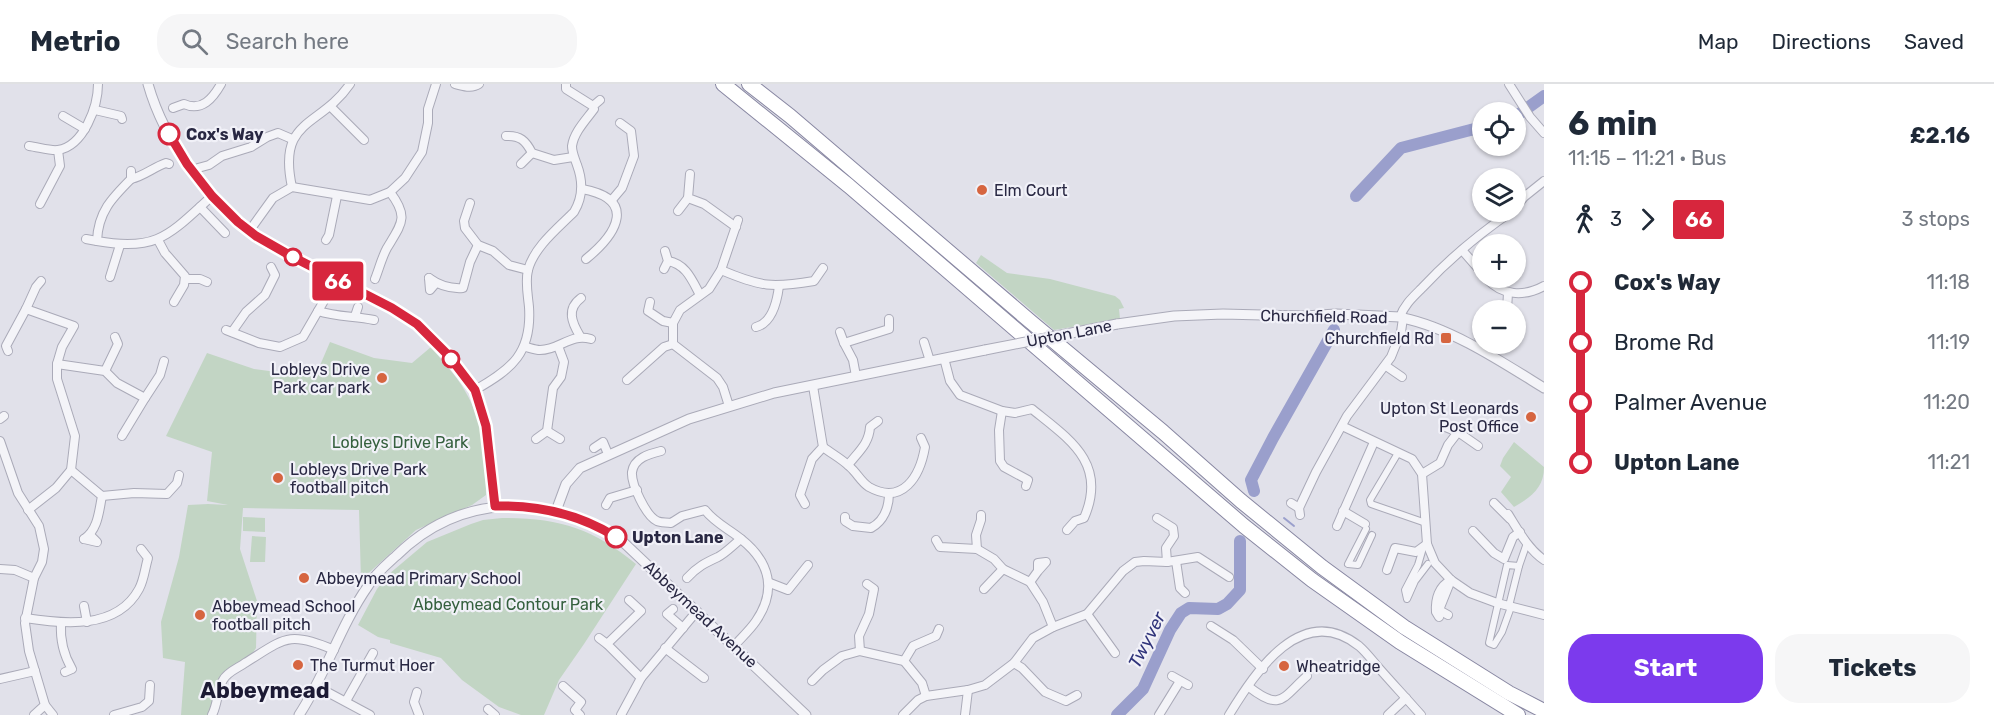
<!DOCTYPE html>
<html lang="en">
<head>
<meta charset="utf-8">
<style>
	body { margin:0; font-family:Rubik,sans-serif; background:#f6f6f7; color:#1f2937; height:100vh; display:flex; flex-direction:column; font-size:22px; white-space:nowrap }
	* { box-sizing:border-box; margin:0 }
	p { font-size:20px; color:#747a83 }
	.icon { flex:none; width:33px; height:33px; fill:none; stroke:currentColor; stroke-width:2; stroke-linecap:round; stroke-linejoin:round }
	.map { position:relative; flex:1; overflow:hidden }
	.details { display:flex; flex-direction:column; background:#fff; width:450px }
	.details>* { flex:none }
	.badge { padding:0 12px; border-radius:4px; font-size:21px; line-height:39px }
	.controls { position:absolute; left:1472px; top:18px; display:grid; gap:12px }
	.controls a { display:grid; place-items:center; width:54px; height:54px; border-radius:50%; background:#fff; box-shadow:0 2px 4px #0004; font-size:30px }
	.map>.badge { position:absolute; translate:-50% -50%; box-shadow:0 0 0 3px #fff }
	.legs { display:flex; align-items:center; gap:9px; height:66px; padding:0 24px; font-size:20px }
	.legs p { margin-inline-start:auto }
	.summary { display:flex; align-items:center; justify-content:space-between; height:102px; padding:0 24px }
	h1 { font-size:33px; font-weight:700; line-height:45px }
	.action { display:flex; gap:12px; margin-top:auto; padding:12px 24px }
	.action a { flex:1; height:69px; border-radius:24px; background:#7c3aed; color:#fff; font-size:24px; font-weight:700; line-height:69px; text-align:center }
	.action a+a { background:#f6f6f7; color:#1f2937 }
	ul { padding:0 24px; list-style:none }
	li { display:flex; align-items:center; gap:21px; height:60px; font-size:22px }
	li i { display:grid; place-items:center; width:9px; height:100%; margin:0 8px; background:currentColor }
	li i::after { content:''; width:15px; height:15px; margin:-8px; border:4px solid; border-radius:50%; background:#fff }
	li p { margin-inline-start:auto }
	li:first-child i { background:linear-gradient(#0000 50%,currentColor 0) }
	li:last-child i { background:linear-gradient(currentColor 50%,#0000 0) }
	header { display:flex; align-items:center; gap:36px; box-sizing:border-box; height:84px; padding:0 30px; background:#fff; border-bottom:2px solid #e0e1e3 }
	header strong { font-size:28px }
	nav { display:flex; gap:33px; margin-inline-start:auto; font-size:21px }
	.search { width:420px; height:54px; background:#f6f6f7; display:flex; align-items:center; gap:15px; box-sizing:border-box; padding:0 21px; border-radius:24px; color:#747a83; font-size:22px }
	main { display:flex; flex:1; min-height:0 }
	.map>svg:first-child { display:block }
	.green { fill:#c2d5c4 }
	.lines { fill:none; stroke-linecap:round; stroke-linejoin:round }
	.stream { stroke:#9a9fcc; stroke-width:2 }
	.river { stroke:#9a9fcc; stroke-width:12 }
	.pedestrian-casing { stroke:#aaaab8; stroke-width:8 }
	.minor-casing { stroke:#aaaab8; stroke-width:10 }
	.tertiary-casing { stroke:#aaaab8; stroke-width:11 }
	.motorway-casing { stroke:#8887a2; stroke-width:16 }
	.pedestrian { stroke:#f4f4f8; stroke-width:6 }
	.minor { stroke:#f4f4f8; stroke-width:8 }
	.tertiary { stroke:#f4f4f8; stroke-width:9 }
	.motorway { stroke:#fff; stroke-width:14 }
	.tertiary-bridge-casing { stroke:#aaaab8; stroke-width:11; stroke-linecap:butt }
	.tertiary-bridge { stroke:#f4f4f8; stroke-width:9 }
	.line-1-casing { stroke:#fff; stroke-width:14 }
	.line-1 { stroke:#d7263d; stroke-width:9 }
	.stop-1-dot { fill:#fff; stroke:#d7263d; stroke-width:3 }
	.poi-dot { fill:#d66540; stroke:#f1f1f8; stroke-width:2 }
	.labels { text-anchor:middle; stroke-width:4.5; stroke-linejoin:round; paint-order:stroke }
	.stop-label { font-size:16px; font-weight:bold; fill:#292843; stroke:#f1f1f8; text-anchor:start }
	.poi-label { font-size:16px; fill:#292843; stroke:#f1f1f8; text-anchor:start }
	.street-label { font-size:16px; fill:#292843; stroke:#f1f1f8 }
	.park-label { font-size:16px; fill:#35603e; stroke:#f1f1f8 }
	.water-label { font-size:18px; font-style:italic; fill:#30347a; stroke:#f1f1f8 }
	.district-label { font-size:22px; font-weight:bold; fill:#1c1a34; stroke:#f1f1f8 }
</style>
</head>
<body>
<header>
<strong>Metrio</strong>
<div class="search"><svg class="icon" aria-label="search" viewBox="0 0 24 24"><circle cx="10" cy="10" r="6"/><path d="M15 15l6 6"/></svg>Search here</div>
<nav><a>Map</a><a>Directions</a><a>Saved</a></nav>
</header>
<main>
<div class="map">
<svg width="1544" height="631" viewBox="0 0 1544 631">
	<rect width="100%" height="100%" fill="#e1e1ea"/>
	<!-- green -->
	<g class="green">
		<path d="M981,171L1007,189L1050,195L1115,212L1120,216L1124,224L1119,225L1120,235L1054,246L976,179Z"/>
		<path d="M330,258L374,274L412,279L431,263C442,277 456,291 465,307C484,338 486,376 486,411L472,421L416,446L361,496L359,426L243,424L240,465L257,517L256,564L246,579L227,591L212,631H181L185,578L163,574L161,538L179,473L188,421L208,420L228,421L207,417L212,368L166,352L207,269L254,285L315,293Z"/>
		<path d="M1514,358L1544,383C1544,404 1531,413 1514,423L1501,408L1511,393L1500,382L1503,374Z"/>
		<path d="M243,433L265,434V448L243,447Z"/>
		<path d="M502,434C559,434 592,444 636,480L584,560L559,596L544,631H521L499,623L462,596L441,574L390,559V556L378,553L358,541L377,505L389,490L427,458L471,440L483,436Z"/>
		<path d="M252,452L266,453L265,478H250Z"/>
	</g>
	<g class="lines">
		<!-- stream -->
		<path class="stream" d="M1284,434L1294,442"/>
		<!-- river -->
		<g class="river">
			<path d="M1515,33L1544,12"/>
			<path d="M1356,112L1401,64L1482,43"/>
			<path d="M1254,407L1251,396L1273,354L1334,246"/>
			<path d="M1117,631L1143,605L1170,546L1181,529L1189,524L1218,525L1227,520L1240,506V457"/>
		</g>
		<!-- pedestrian casing -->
		<g class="pedestrian-casing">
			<g id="pedestrian">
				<path d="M1398,369L1370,416L1371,420L1423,438"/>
				<path d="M1366,445L1348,480L1358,481L1372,451"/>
				<path d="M1423,464L1418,481L1405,506L1407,515L1415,497L1428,480"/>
				<path d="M1519,482L1527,459"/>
				<path d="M1509,522L1519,482L1507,481L1489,559L1494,561L1502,548L1511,523"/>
			</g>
		</g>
		<!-- minor casing -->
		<g class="minor-casing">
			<g id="minor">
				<path d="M455,0C462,2 472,5 479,0"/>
				<path d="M566,0V5L593,22"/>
				<path d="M1509,0L1530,33L1544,49"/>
				<path d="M331,23L364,56"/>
				<path d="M173,24L184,20C202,28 213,14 221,0"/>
				<path d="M95,26L121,32L122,35"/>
				<path d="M63,32L85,45"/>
				<path d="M506,52C520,51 526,57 532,69L554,76L573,73"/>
				<path d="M29,62C38,63 50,67 58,66C84,62 98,22 98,0"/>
				<path d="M521,80L532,69"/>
				<path d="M198,84L209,81L222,72L251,63L267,53L278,49L292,55"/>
				<path d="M131,87V95C112,114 98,128 97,157C157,168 169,151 212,112"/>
				<path d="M690,90L688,114L704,120L736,143"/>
				<path d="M131,95C144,92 154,83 166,79L169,80"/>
				<path d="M292,103C277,34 320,44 350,0"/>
				<path d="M582,105C637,115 618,149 586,175"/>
				<path d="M611,117L622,104L634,72L631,47L620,39"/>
				<path d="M470,119L464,137L465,144L478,161L493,167L509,181L528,186"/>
				<path d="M40,120L60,82L58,66"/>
				<path d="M200,123L225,149"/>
				<path d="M1515,124L1524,113L1544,97"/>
				<path d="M678,127L688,114"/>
				<path d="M250,146L273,114L292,103L370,116L390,108L405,94L422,68L428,39V25L436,0"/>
				<path d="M86,155L97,157"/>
				<path d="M158,156L165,169L185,192L184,201L174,218"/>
				<path d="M326,156L329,151L337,112"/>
				<path d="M1462,166L1482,189"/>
				<path d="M668,177C686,180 692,196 700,211"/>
				<path d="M664,185L668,177L665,167"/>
				<path d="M721,186C761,203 772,204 814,197L823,184"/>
				<path d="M110,193L120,161"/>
				<path d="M429,194C440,202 450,205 463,204L470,178L478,161"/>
				<path d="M429,194L430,206L436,199"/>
				<path d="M1486,194C1502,212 1524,213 1544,202"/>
				<path d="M185,195H200L207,198"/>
				<path d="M375,195C379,185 382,173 387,164C402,139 409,133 390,108"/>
				<path d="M650,218L648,227L663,237L673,239"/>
				<path d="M1507,226L1508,209"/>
				<path d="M318,227C336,233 355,232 374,236"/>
				<path d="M355,232L358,223"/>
				<path d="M756,243C772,239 777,218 779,202"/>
				<path d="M226,246L259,259L280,263L303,253L336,196"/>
				<path d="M232,248L246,228L265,211L275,191L271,183"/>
				<path d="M840,248L844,259"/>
				<path d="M580,252C572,239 566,225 581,214"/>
				<path d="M1479,253L1482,250"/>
				<path d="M924,258L930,277"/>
				<path d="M526,263C530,264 536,266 540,266C560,266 570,249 591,255"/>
				<path d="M8,267L6,262L26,225"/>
				<path d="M944,274L950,297L960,311L1002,327L1015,329L1032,325C1069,355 1108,379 1084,434L1075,437L1067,446"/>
				<path d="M57,280L105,287L117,299L145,314L122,352"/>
				<path d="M1386,282L1402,293"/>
				<path d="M105,287L118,260L115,253"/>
				<path d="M856,292L853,276L844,259L889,245V235"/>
				<path d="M627,296L664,263L673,260"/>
				<path d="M475,306C512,285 532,269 529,223C528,212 525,198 528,186C534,163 558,144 574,128C583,113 583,97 577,81C575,75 572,69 572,62C574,48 586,36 594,25L593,22L600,16"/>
				<path d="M145,314L160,291L164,277"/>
				<path d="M729,322L723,303L717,294L673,260V239L680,226L709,205L721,186L738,136"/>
				<path d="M1002,327L999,346L1000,377L1004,383L1028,396L1026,402"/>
				<path d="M0,335L4,332"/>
				<path d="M1342,342L1412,375L1422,390L1427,460L1435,479L1451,496L1470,509L1497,519L1544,531"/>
				<path d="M1443,342L1458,348"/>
				<path d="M547,347L560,355"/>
				<path d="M536,355L547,347L553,304L561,293L564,278L558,262"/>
				<path d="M0,357L18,409L39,442L44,465L42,478L34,494L25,539L29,567L45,621L34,631"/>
				<path d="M823,363C832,370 842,375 850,383C857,389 861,398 869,403C903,422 920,392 925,363L921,354"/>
				<path d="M594,364L603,358L608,370"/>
				<path d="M661,367C649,370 634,374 632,388C631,400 646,432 657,437C661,439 666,438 671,439L682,432L705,426C715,439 729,445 741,455C770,478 777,506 756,537C750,546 741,554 734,562"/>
				<path d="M848,381C858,368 869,360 870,343L878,337"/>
				<path d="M71,386L102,412C99,427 98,446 84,455"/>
				<path d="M1422,390L1440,379L1448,361L1458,348L1478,362"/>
				<path d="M102,412L134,409L167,410L177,399L179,391"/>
				<path d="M1291,419L1299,424"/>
				<path d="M1494,419L1510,435"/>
				<path d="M805,420L800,411L812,375L823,363L813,302"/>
				<path d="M606,421L610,414L637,406"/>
				<path d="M28,426L56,404L71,386L75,352L57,295V280L62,263L74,242L26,225L36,203L41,197"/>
				<path d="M1343,427L1365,440"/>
				<path d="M1508,430C1518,446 1528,465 1544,476"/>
				<path d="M1300,431L1299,424L1316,388L1347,332L1391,273L1401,248L1403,234L1400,233C1404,221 1413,213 1422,204C1449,175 1479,150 1511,128"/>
				<path d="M845,433V437L853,442L871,444C884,437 889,423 889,409"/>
				<path d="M1157,434L1173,444L1174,452L1166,464L1167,478"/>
				<path d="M1337,442L1374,358"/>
				<path d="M1473,447L1494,469L1504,475L1513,453L1520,448"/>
				<path d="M84,455L97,458L90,451"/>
				<path d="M936,456L940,463L977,465L994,475L1003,485L1030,498L1043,518L1053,543"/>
				<path d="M977,465L976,451L981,436V431"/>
				<path d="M1176,477L1180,504L1185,509"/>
				<path d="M0,485L15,486L34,494"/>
				<path d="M1387,486L1395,464L1416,468L1427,460"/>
				<path d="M687,494C697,483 705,479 718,473C726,469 734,460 741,455"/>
				<path d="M1030,498L1038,487V479L1046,478L1038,487"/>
				<path d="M770,499L788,506L808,481"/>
				<path d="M984,505L1003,485"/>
				<path d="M629,516L641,527L607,560L641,594"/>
				<path d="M84,522L87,538"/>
				<path d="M673,525L667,530L683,544"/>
				<path d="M1087,530L1115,569"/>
				<path d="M1448,531L1439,526L1451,496"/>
				<path d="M1439,533L1436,528C1435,515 1439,502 1451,496"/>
				<path d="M25,534C63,540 117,546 139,505C144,496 145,484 148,474L141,465"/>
				<path d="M61,539C60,556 63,570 72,585L65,588"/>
				<path d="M1211,542L1233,556L1263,585"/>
				<path d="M599,554L607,560"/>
				<path d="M665,564L704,594"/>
				<path d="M860,567L859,552L869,530L874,505L867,500"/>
				<path d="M904,577L913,562L936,552L939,545"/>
				<path d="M1014,579L1022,584L1045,608L1066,617L1077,611"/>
				<path d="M1172,592L1188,601"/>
				<path d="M0,595L35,587"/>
				<path d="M812,597L823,586L842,572L860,567L904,577L922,599L926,612"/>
				<path d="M316,602L370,631"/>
				<path d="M563,602L581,618L575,626L580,631"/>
				<path d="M1249,603C1281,628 1282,614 1307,592"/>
				<path d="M417,608L414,618L419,631"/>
				<path d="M346,617L373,569"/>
				<path d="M45,621L53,631"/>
				<path d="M488,625L495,631"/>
				<path d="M114,631L142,623L149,617L150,601"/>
				<path d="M212,631C218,620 217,606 223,596C227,588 238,584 245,579C284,555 288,546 334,566"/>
				<path d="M621,631L641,594L697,527"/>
				<path d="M903,631L918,616L926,612L968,606L985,601L1014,579L1033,554L1053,543L1087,530L1123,487L1135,478L1144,477L1167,478L1198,473L1229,493"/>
				<path d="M965,631L968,606"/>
				<path d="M1159,631L1180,597"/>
				<path d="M1229,631C1256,587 1302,517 1359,562C1366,568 1372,576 1378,583C1392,599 1407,615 1421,631"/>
				<path d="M1388,631L1406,614"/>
			</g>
		</g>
		<!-- tertiary casing -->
		<g class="tertiary-casing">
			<g id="tertiary">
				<path d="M148,0C164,57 209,119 258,153C290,174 327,191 362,209C381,218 401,227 418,240C433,252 446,268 458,284C463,291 470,298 474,306C491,336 491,387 495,422"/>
				<path d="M1403,234C1451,244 1502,278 1544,304"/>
				<path d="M1117,240L1174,232L1223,230L1305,232L1336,230L1400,233"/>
				<path d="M556,427L566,400L580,384L689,335L774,309L985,266"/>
				<path d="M299,631C326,590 340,542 368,502C375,490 386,481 396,472C461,408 548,409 622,457L806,631"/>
			</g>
		</g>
		<!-- motorway casing -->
		<g class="motorway-casing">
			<g id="motorway">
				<path d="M723,0L849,102L1244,442L1312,496L1400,558L1518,631"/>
				<path d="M749,0L790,32L1031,238L1163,348L1241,417L1322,483L1404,543L1509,609L1544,627"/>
			</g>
		</g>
		<!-- pedestrian -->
		<use href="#pedestrian" class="pedestrian"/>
		<!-- minor -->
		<use href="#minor" class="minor"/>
		<!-- tertiary -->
		<use href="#tertiary" class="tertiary"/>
		<!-- motorway -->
		<use href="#motorway" class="motorway"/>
		<!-- tertiary-bridge casing -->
		<g class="tertiary-bridge-casing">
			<path id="tertiary-bridge" d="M985,266L1117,240"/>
		</g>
		<!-- tertiary-bridge -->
		<use href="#tertiary-bridge" class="tertiary-bridge"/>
	</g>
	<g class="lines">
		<!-- line-1 casing -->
		<g class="line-1-casing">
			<path id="line-1" d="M169,50L187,80L212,112L238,138L256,152L291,172L392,224L417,240L449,272L475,306L486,342L495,422C538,421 579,430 616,453"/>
		</g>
		<!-- line-1 -->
		<use href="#line-1" class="line-1"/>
	</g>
	<!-- markers -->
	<g class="stop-1-dot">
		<circle cx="169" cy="50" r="10"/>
		<circle cx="293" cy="173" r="8"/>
		<circle cx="451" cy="275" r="8"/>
		<circle cx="616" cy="453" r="10"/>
	</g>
	<g class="poi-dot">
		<circle cx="982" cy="106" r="6"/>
		<rect x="1440" y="248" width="12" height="12" rx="3"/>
		<circle cx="382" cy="294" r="6"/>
		<circle cx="1531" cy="333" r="6"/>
		<circle cx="278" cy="394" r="6"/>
		<circle cx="304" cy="494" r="6"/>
		<circle cx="200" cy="531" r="6"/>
		<circle cx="298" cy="581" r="6"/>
		<circle cx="1284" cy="582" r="6"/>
	</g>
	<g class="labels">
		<!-- stop labels -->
		<g class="stop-label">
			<text x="186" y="56">Cox's Way</text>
			<text x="632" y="459">Upton Lane</text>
		</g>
		<!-- poi labels -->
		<g class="poi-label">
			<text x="994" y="112">Elm Court</text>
			<text x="1434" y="260" text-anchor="end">Churchfield Rd</text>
			<text x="370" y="291" text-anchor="end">Lobleys Drive<tspan x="370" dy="18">Park car park</tspan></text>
			<text x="1519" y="330" text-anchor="end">Upton St Leonards<tspan x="1519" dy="18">Post Office</tspan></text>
			<text x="290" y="391">Lobleys Drive Park<tspan x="290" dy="18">football pitch</tspan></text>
			<text x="316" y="500">Abbeymead Primary School</text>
			<text x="212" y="528">Abbeymead School<tspan x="212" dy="18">football pitch</tspan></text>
			<text x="310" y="587">The Turmut Hoer</text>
			<text x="1296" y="588">Wheatridge</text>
		</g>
		<!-- street labels -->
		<g class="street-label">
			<text transform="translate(1324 232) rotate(1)" y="6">Churchfield Road</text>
			<text transform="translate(1069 249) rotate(-11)" y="6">Upton Lane</text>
			<text transform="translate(701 530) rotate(43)" y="6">Abbeymead Avenue</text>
		</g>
		<!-- park labels -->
		<g class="park-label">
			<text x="400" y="364">Lobleys Drive Park</text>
			<text x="508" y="526">Abbeymead Contour Park</text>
		</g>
		<!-- water labels -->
		<g class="water-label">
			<text transform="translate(1147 556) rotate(-63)" y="6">Twyver</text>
		</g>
		<!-- district labels -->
		<g class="district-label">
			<text x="265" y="614">Abbeymead</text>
		</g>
	</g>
</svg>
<div class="controls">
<a><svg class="icon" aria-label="locate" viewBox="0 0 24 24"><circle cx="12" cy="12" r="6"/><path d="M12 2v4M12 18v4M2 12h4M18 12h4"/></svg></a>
<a><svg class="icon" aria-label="layers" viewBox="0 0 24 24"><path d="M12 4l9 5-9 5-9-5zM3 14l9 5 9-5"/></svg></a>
<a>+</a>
<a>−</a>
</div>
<b class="badge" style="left:338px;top:197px;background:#d7263d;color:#fff">66</b>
</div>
<section class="details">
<div class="summary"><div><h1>6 min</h1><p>11:15 – 11:21 · Bus</p></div><b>£2.16</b></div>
<div class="legs"><svg class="icon" aria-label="walk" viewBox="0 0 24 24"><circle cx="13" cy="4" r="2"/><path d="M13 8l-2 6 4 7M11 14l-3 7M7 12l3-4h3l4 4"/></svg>3<svg class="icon" aria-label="forward" viewBox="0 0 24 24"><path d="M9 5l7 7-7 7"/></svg><b class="badge" style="background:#d7263d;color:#fff">66</b><p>3 stops</p></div>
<ul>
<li><i style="color:#d7263d"></i><b>Cox's Way</b><p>11:18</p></li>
<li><i style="color:#d7263d"></i><span>Brome Rd</span><p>11:19</p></li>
<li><i style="color:#d7263d"></i><span>Palmer Avenue</span><p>11:20</p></li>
<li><i style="color:#d7263d"></i><b>Upton Lane</b><p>11:21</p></li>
</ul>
<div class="action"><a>Start</a><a>Tickets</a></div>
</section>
</main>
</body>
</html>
